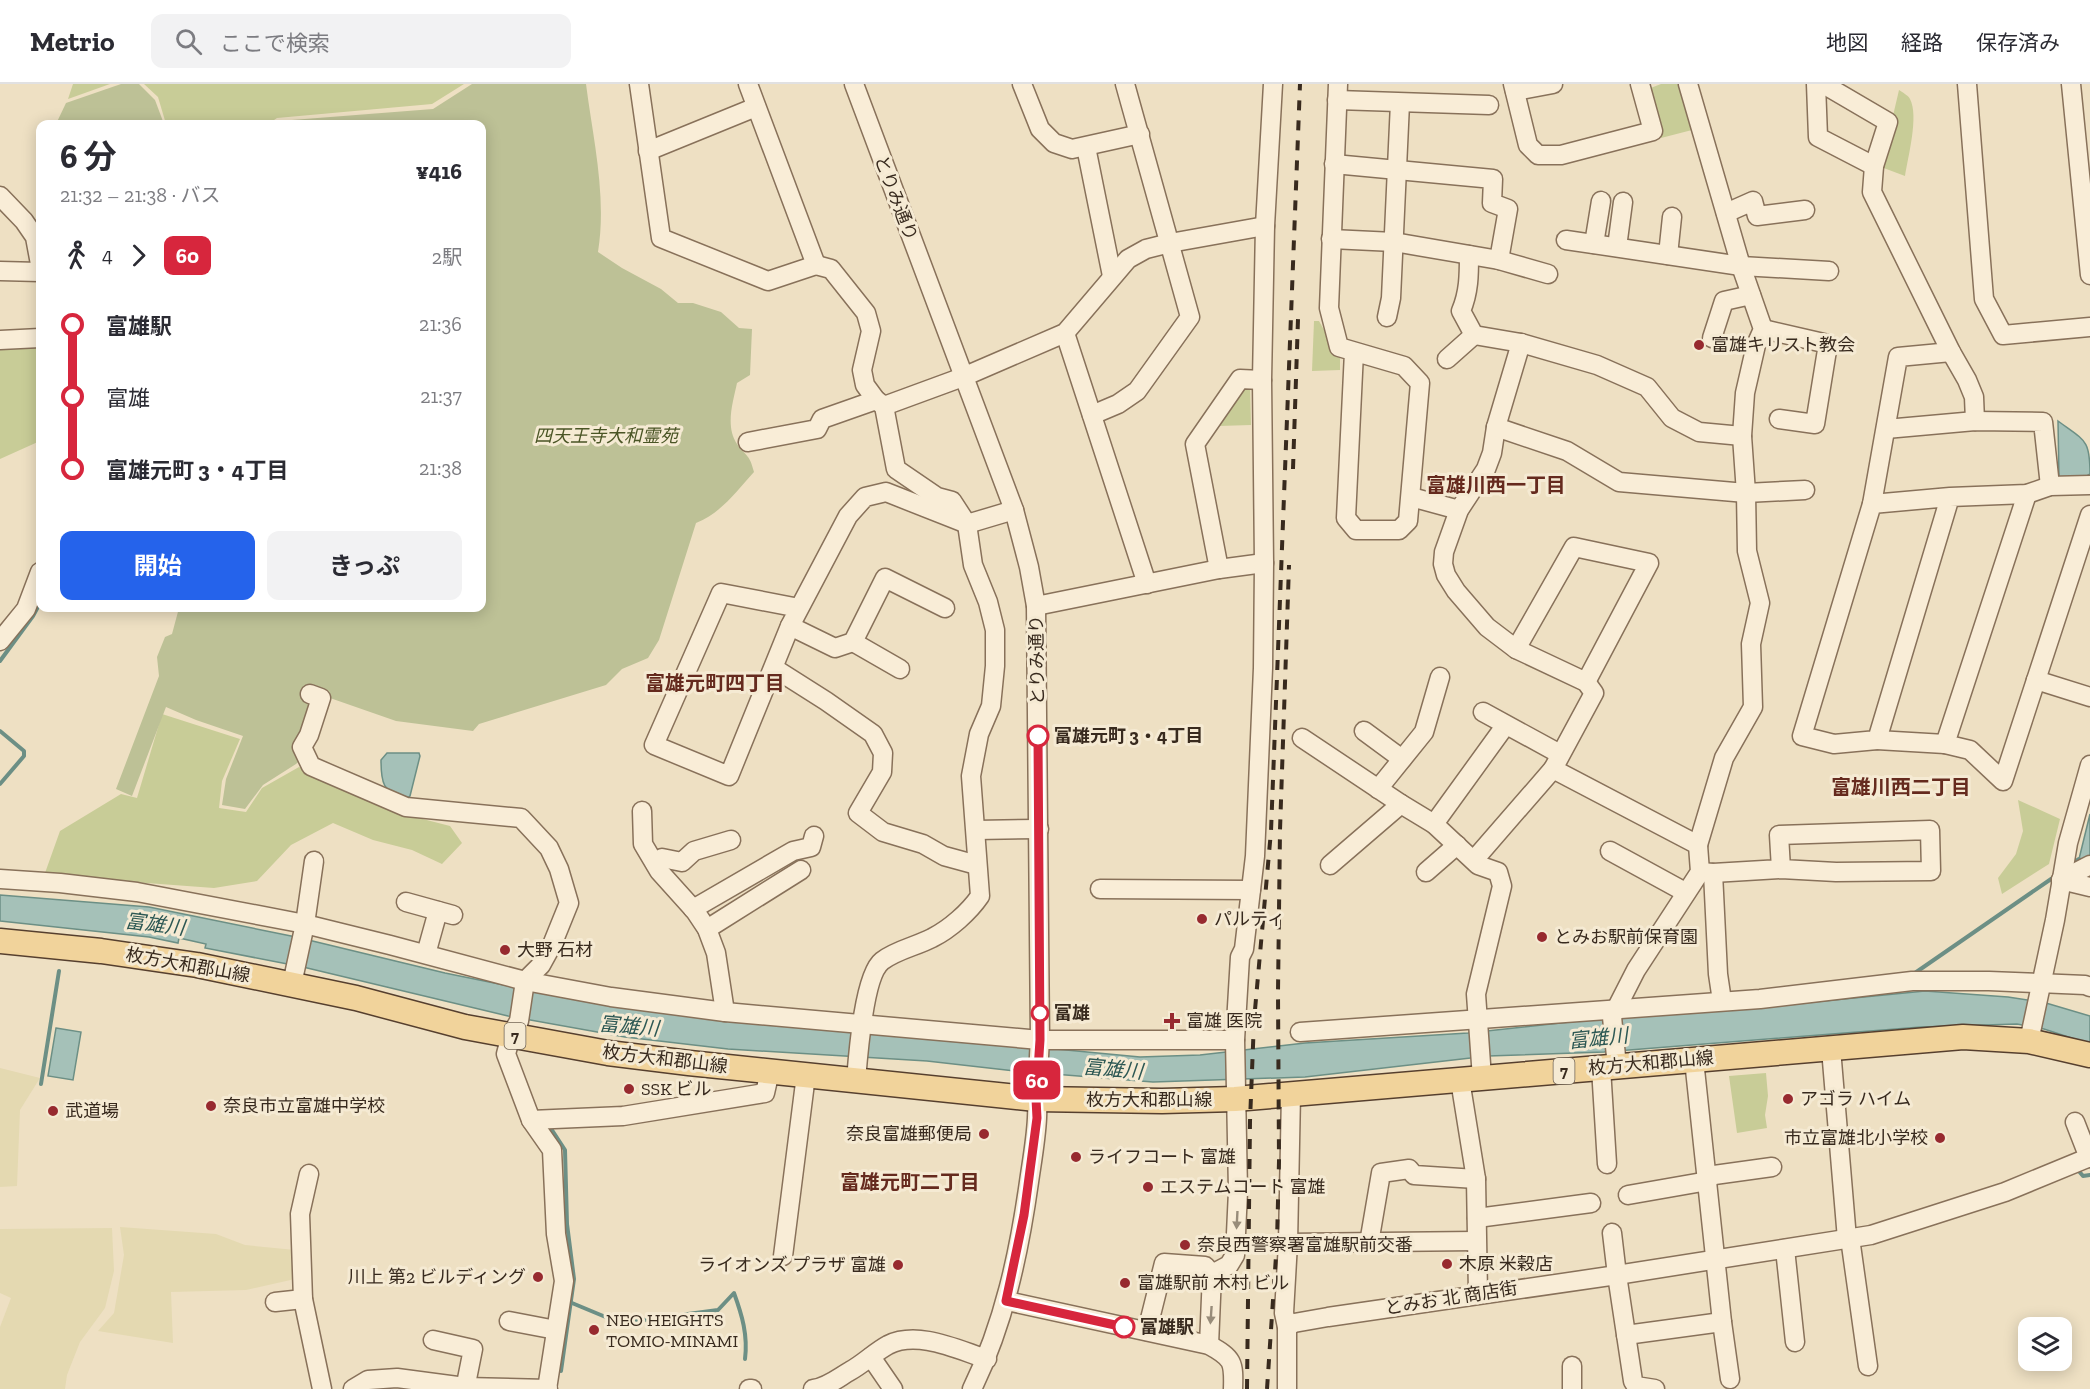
<!DOCTYPE html>
<html lang="ja">
<head>
<meta charset="utf-8">
<style>
	body { margin:0; font-family:"Zilla Slab","Noto Sans JP",serif; background:#f2f2f3; color:#2b2b33; height:100vh; display:flex; flex-direction:column; font-size:22px; white-space:nowrap }
	* { box-sizing:border-box; margin:0 }
	p { font-size:20px; color:#7c7c81 }
	.icon { flex:none; width:33px; height:33px; fill:none; stroke:currentColor; stroke-width:2; stroke-linecap:round; stroke-linejoin:round }
	.map { position:relative; flex:1; overflow:hidden }
	.details { position:absolute; left:36px; top:36px; width:450px; height:492px; display:flex; flex-direction:column; background:#fff; border-radius:12px; box-shadow:0 3px 15px #0003 }
	.details>* { flex:none }
	.badge { padding:0 12px; border-radius:9px; font-size:21px; line-height:39px }
	.buttons { position:absolute; left:2018px; top:1233px; display:grid; gap:12px }
	.buttons a { display:grid; place-items:center; width:54px; height:54px; border-radius:12px; background:#fff; box-shadow:0 3px 15px #0003; font-size:30px }
	.map>.badge { position:absolute; translate:-50% -50%; box-shadow:0 0 0 3px #fff }
	.legs { display:flex; align-items:center; gap:9px; height:66px; padding:0 24px; font-size:20px }
	.legs p { margin-inline-start:auto }
	.summary { display:flex; align-items:center; justify-content:space-between; height:102px; padding:0 24px }
	h1 { font-size:33px; font-weight:700; line-height:45px }
	.cta { display:flex; gap:12px; margin-top:auto; padding:12px 24px }
	.cta a { flex:1; height:69px; border-radius:12px; background:#2563eb; color:#fff; font-size:24px; font-weight:700; line-height:69px; text-align:center }
	.cta a+a { background:#f2f2f3; color:#2b2b33 }
	ul { padding:0 24px; list-style:none }
	li { display:flex; align-items:center; gap:21px; height:72px; font-size:22px }
	li i { display:grid; place-items:center; width:9px; height:100%; margin:0 8px; background:currentColor }
	li i::after { content:''; width:15px; height:15px; margin:-8px; border:4px solid; border-radius:50%; background:#fff }
	li p { margin-inline-start:auto }
	li:first-child i { background:linear-gradient(#0000 50%,currentColor 0) }
	li:last-child i { background:linear-gradient(currentColor 50%,#0000 0) }
	header { display:flex; align-items:center; gap:36px; box-sizing:border-box; height:84px; padding:0 30px; background:#fff; border-bottom:2px solid #e1e1e2 }
	header strong { font-size:28px }
	nav { display:flex; gap:33px; margin-inline-start:auto; font-size:21px }
	.search { width:420px; height:54px; background:#f2f2f3; display:flex; align-items:center; gap:15px; box-sizing:border-box; padding:0 21px; border-radius:12px; color:#7c7c81; font-size:22px }
	.map>svg:first-child { display:block }
	.farmland { fill:#e4d9b1 }
	.green { fill:#c8cc97 }
	.cemetery { fill:#bdc196 }
	.water { fill:#a5c1b8; stroke:#6c8f85; stroke-width:1.5 }
	.lines { fill:none; stroke-linecap:round; stroke-linejoin:round }
	.stream { stroke:#6c8f85; stroke-width:4 }
	.minor-casing { stroke:#88715a; stroke-width:21 }
	.major-casing { stroke:#563f2e; stroke-width:27 }
	.minor { stroke:#f9edd7; stroke-width:18 }
	.major { stroke:#f1d39b; stroke-width:24 }
	.rail { stroke:#382a1e; stroke-width:4; stroke-dasharray:10 10; stroke-linecap:butt }
	.oneway { fill:#988c7a }
	.line-1-casing { stroke:#fff; stroke-width:14 }
	.line-1 { stroke:#d7263d; stroke-width:9 }
	.poi-dot { fill:#972a2f; stroke:#f5ead3; stroke-width:2 }
	.stop-1-dot { fill:#fff; stroke:#d7263d; stroke-width:3 }
	.labels { text-anchor:middle; stroke-width:6; stroke-linejoin:round; paint-order:stroke }
	.shield { fill:#f5ead3; stroke:#716454; stroke-width:1.5 }
	.shield-label { font-size:16px; font-weight:bold; fill:#382a1e }
	.street-label { font-size:18px; fill:#382a1e; stroke:#f5ead3 }
	.poi-label { font-size:18px; fill:#382a1e; stroke:#f5ead3; text-anchor:start }
	.park-label { font-size:18px; font-style:italic; fill:#4a5525; stroke:#f5ead3 }
	.stop-label { font-size:18px; font-weight:bold; fill:#382a1e; stroke:#f5ead3; text-anchor:start }
	.neighbourhood-label { font-size:20px; font-weight:bold; fill:#652a1e; stroke:#f5ead3 }
	.water-label { font-size:20px; font-style:italic; fill:#2d5854; stroke:#f5ead3 }
</style>
</head>
<body>
<header>
<strong>Metrio</strong>
<div class="search"><svg class="icon" aria-label="search" viewBox="0 0 24 24"><circle cx="10" cy="10" r="6"/><path d="M15 15l6 6"/></svg>ここで検索</div>
<nav><a>地図</a><a>経路</a><a>保存済み</a></nav>
</header>
<div class="map">
<svg width="2090" height="1305" viewBox="0 0 2090 1305">
	<rect width="100%" height="100%" fill="#eee0c3"/>
	<!-- farmland -->
	<g class="farmland">
		<path d="M0,984L40,994L20,1026L17,1102L0,1103Z"/>
		<path d="M120,1143L216,1150L245,1161L295,1166V1195L246,1206L171,1208L173,1259L98,1247L114,1229L124,1171Z"/>
		<path d="M112,1144L114,1187L105,1224L80,1258L67,1291L65,1305H0V1243L11,1214L0,1209V1145Z"/>
	</g>
	<!-- green -->
	<g class="green">
		<path d="M73,0H110L68,15Z"/>
		<path d="M144,0H464L432,20L277,34L268,40H166L158,13Z"/>
		<path d="M1661,0H1680L1692,46L1661,54L1648,5Z"/>
		<path d="M1899,6C1903,9 1908,11 1910,15C1919,32 1908,73 1905,92L1881,83Z"/>
		<path d="M1314,237H1319L1340,274V286L1312,287Z"/>
		<path d="M36,260L40,265V357L0,375V261Z"/>
		<path d="M1243,301H1250L1251,341L1219,342L1220,333Z"/>
		<path d="M162,630L240,655L222,697L219,724L246,728L262,704L299,683L411,732L450,742L462,759L442,780L412,766L373,756L333,739L291,761L257,797L214,804L106,796L45,789L60,747L121,710L137,714Z"/>
		<path d="M2018,716L2060,735L2049,780L2002,810L1998,794L2016,770L2023,747Z"/>
		<path d="M1766,989L1768,1012L1765,1031L1767,1044L1737,1049L1729,992Z"/>
	</g>
	<!-- cemetery -->
	<g class="cemetery">
		<path d="M121,0H139L155,16L164,40H56L66,19Z"/>
		<path d="M472,0H586C593,55 607,112 598,168L622,184L661,205L678,219H693L721,228L739,244L752,245L750,291L737,299C733,318 725,342 737,360C747,374 749,369 754,388C736,408 721,429 696,439L659,556L648,574L622,585L606,601L479,640L473,647L396,637L330,614L312,666L296,680L263,701L245,725L222,721L226,695L243,652L196,636L166,623L132,712L116,705L159,592L157,573L165,553L172,550L179,524H482V40H274L279,37L433,25Z"/>
	</g>
	<!-- water -->
	<g class="water">
		<path d="M2058,337C2085,357 2090,355 2090,390L2082,395L2059,396Z"/>
		<path d="M387,669H419L420,672L410,712L404,716C383,706 381,700 381,676Z"/>
		<path d="M2090,730V773L2083,776L2079,775Z"/>
		<path d="M0,811L149,823L296,853L445,889L514,903L698,931L1140,973L1200,971L1305,959L1468,949L1624,932L1764,923L1925,907L2008,913L2046,919L2090,932V960L2044,945L2017,940L1921,943L1604,968L1488,972L1305,993L1153,998L1015,987L927,977L728,965L625,953L508,932L303,883L205,864L206,860L179,854L178,859L149,853L0,837Z"/>
		<path d="M56,944L81,948L73,996L48,992Z"/>
	</g>
	<g class="lines">
		<!-- stream -->
		<g class="stream">
			<path d="M0,577L33,532L40,519"/>
			<path d="M0,647L24,667V672L0,700"/>
			<path d="M2070,781L2079,775"/>
			<path d="M1912,891L2054,793"/>
			<path d="M41,1000L59,887"/>
			<path d="M550,1043L565,1066L567,1140L574,1195L561,1287"/>
			<path d="M2077,1085L2083,1092L2090,1091"/>
			<path d="M572,1219L620,1239L718,1226L734,1209C742,1231 748,1251 745,1275"/>
		</g>
		<!-- minor casing -->
		<g class="minor-casing">
			<g id="minor">
				<path d="M639,0L661,154L768,197L816,181L748,0"/>
				<path d="M854,0L1014,426L1029,483L1036,522L1040,956C1038,982 1038,1008 1037,1034C1036,1055 1032,1077 1029,1098C1019,1169 1004,1240 972,1305"/>
				<path d="M1022,0L1040,45L1054,59L1072,65L1140,50"/>
				<path d="M1338,0L1329,224L1339,263L1404,282L1420,299L1408,437L1399,446H1356L1346,434L1354,268"/>
				<path d="M1513,0L1528,61L1538,71H1561L1653,47L1640,0"/>
				<path d="M1688,0L1741,182L1763,245L1756,261L1745,309L1742,352L1746,409L1747,467L1760,519L1751,560L1753,623L1724,674L1698,761"/>
				<path d="M1816,0L1818,53L1874,82"/>
				<path d="M1823,0L1888,38L1874,82L1872,108L1951,268L1967,296L1974,313L1975,337"/>
				<path d="M1967,0L1984,215L2003,251L2090,243"/>
				<path d="M2071,0L2090,191"/>
				<path d="M1515,7L1553,0"/>
				<path d="M1337,16L1489,21"/>
				<path d="M1086,63L1112,192"/>
				<path d="M648,67L756,23"/>
				<path d="M1334,80L1493,95L1492,119L1508,125L1499,176"/>
				<path d="M0,112L24,137L35,153L40,180"/>
				<path d="M1726,129L1753,117L1757,132L1805,126"/>
				<path d="M1331,155L1394,158L1499,176L1548,190"/>
				<path d="M1566,156L1741,182L1829,187"/>
				<path d="M1594,160L1601,117"/>
				<path d="M1617,163L1623,118"/>
				<path d="M1469,171C1469,191 1469,208 1461,227L1474,251L1521,259L1597,281L1647,303L1672,334L1699,348L1742,352"/>
				<path d="M1668,171L1672,133"/>
				<path d="M816,181L831,185L866,229L871,247L862,286L865,301L876,316"/>
				<path d="M0,187L40,188"/>
				<path d="M1387,233L1391,214L1400,19"/>
				<path d="M1763,245L1828,260L1815,340L1779,335"/>
				<path d="M1065,249L1147,500"/>
				<path d="M1712,254L1724,217L1751,211"/>
				<path d="M0,256L40,254"/>
				<path d="M1521,259L1496,343L1492,369L1486,385L1459,426L1444,468L1443,480L1446,491L1456,507L1487,543L1516,565L1586,598L1594,609L1553,685"/>
				<path d="M1447,275L1474,251"/>
				<path d="M1092,331L1118,320L1137,307L1190,233L1125,0"/>
				<path d="M1496,343L1567,367L1619,398L1746,409L1805,406"/>
				<path d="M1886,345L1975,337L2043,338L2050,402"/>
				<path d="M748,358L817,345L822,335L876,316L884,322L963,293L1065,249L1128,175L1146,165L1170,159L1265,142"/>
				<path d="M2027,410L1945,660L1970,666L2003,697L2090,431"/>
				<path d="M1411,413L1459,426"/>
				<path d="M1950,413L1877,656L1834,660L1802,652L1872,420L1950,413L2027,410L2050,402L2090,401"/>
				<path d="M1872,420L1898,273L1951,268"/>
				<path d="M1219,485L1195,360L1240,295L1262,296"/>
				<path d="M1036,522L1219,485L1264,479"/>
				<path d="M799,524L721,509L654,661L729,692L790,542L848,432L865,413L886,408L967,440L1014,426"/>
				<path d="M790,542L835,564L853,558L885,494L945,524"/>
				<path d="M0,557L26,525L40,488"/>
				<path d="M853,558L900,585"/>
				<path d="M1516,565L1574,463L1649,479L1586,598"/>
				<path d="M774,584L826,617L873,650L883,669L882,688L858,729L883,748L923,760L944,772L977,781"/>
				<path d="M2036,596L2090,613"/>
				<path d="M310,610L321,614L309,651L302,663L311,682L406,723L521,734L549,764L559,785L569,819L552,861L541,881L525,897L519,937L511,951L506,970L531,1036L552,1066L556,1150L564,1197L547,1305"/>
				<path d="M1483,628L1560,670"/>
				<path d="M1364,647L1402,675"/>
				<path d="M1302,654L1401,720L1434,740L1478,781L1498,788L1502,802L1476,910L1482,994"/>
				<path d="M1877,656L1945,660"/>
				<path d="M1378,705L1424,648L1440,593"/>
				<path d="M642,727L643,760L659,787L695,827L707,845L716,869L725,928"/>
				<path d="M1434,740L1505,642"/>
				<path d="M976,746L1039,745"/>
				<path d="M1610,767L1685,808"/>
				<path d="M1474,776L1553,685L1698,761L1700,788L1636,886L1612,933L1617,982"/>
				<path d="M655,779L662,774L682,778L694,767L731,756"/>
				<path d="M1330,781L1401,720"/>
				<path d="M1426,788L1457,761"/>
				<path d="M1700,788L1713,789L1781,785L1836,788L1931,787L1930,746L1779,751L1781,785"/>
				<path d="M1713,789L1718,890L1722,917"/>
				<path d="M0,795L60,799L137,808L305,840L390,861L525,897L611,913L725,928L1040,956H1235"/>
				<path d="M2061,796L2090,781"/>
				<path d="M2061,796L2090,803"/>
				<path d="M1100,805L1251,806"/>
				<path d="M406,818L453,831"/>
				<path d="M693,825L793,767L811,763L814,752"/>
				<path d="M707,845L801,786"/>
				<path d="M426,870L438,827"/>
				<path d="M292,900L305,840L314,777"/>
				<path d="M1300,948L1760,915L1912,897H1989L2085,901L2090,903"/>
				<path d="M2029,957L2055,836L2068,759L2090,681"/>
				<path d="M1831,965L1847,1155"/>
				<path d="M1694,976L1722,1238L1730,1295"/>
				<path d="M1601,984L1607,1080"/>
				<path d="M856,996C858,972 864,891 882,877C896,866 917,862 932,854C950,845 969,828 980,812L971,692L979,650L991,622L995,582V546L988,518L973,481L967,440L952,417L937,413L896,385L884,322"/>
				<path d="M1460,996L1476,1095L1478,1210"/>
				<path d="M531,1036L623,1032L765,1009L770,987"/>
				<path d="M2075,1038L2089,1074"/>
				<path d="M309,1090L300,1130L303,1215L322,1305"/>
				<path d="M1707,1092L1772,1083"/>
				<path d="M1628,1111L1708,1097"/>
				<path d="M1477,1134L1591,1119"/>
				<path d="M1612,1149L1617,1191L1633,1297L1636,1302L1655,1305"/>
				<path d="M1850,1154L1868,1282"/>
				<path d="M1288,1159L1476,1157"/>
				<path d="M1369,1159L1381,1089L1409,1085L1414,1091L1476,1095"/>
				<path d="M1785,1165L1795,1258"/>
				<path d="M783,1172L806,991"/>
				<path d="M1212,1190L1229,1181L1235,1171L1238,1107L1235,956L1240,873L1244,865L1255,772L1263,584L1264,479L1262,296L1265,142L1273,0"/>
				<path d="M1007,1217L1209,1261C1233,1274 1234,1278 1233,1305"/>
				<path d="M275,1218L303,1215"/>
				<path d="M509,1237L556,1246"/>
				<path d="M1287,1243L1294,1239L1328,1233L1617,1191L1871,1151L2005,1108L2090,1073"/>
				<path d="M1147,1247L1164,1179L1205,1182L1212,1190L1209,1261"/>
				<path d="M1626,1251L1722,1238"/>
				<path d="M433,1256L473,1265L465,1305"/>
				<path d="M871,1273L893,1305"/>
				<path d="M1572,1282V1305"/>
				<path d="M353,1305L368,1296L397,1294L465,1303L548,1305"/>
				<path d="M749,1305H752"/>
				<path d="M813,1305C826,1304 838,1294 850,1287C863,1280 875,1268 888,1261C918,1246 958,1266 987,1275"/>
				<path d="M1287,1305V1243L1284,1229L1288,1159L1291,1010"/>
			</g>
		</g>
		<!-- major casing -->
		<g class="major-casing">
			<path id="major" d="M0,857L101,867L197,881L356,914L465,943L608,969L689,979L1036,1015L1162,1017L1235,1015L1963,953L2029,957L2090,971"/>
		</g>
		<!-- minor -->
		<use href="#minor" class="minor"/>
		<!-- major -->
		<use href="#major" class="major"/>
		<!-- rail -->
		<g class="rail">
			<path d="M1293,385L1298,235"/>
			<path d="M1247,1305L1250,1037L1254,937L1271,747L1300,0"/>
			<path d="M1267,1305L1277,1157L1279,1077L1278,908L1280,746L1289,481"/>
		</g>
	</g>
	<!-- one-way arrows -->
	<defs><path id="oneway-solid" d="M-6-.8H1V-3.2L6.5 0L1 3.2V.8H-6Z" transform="scale(1.5)"/></defs>
	<g class="oneway">
		<use href="#oneway-solid" transform="translate(1237 1136) rotate(93)"/>
		<use href="#oneway-solid" transform="translate(1211 1231) rotate(94)"/>
	</g>
	<g class="lines">
		<!-- line-1 casing -->
		<g class="line-1-casing">
			<path id="line-1" d="M1038,652L1040,956L1036,1015L1037,1034L1024,1131L1006,1217L1124,1243"/>
		</g>
		<!-- line-1 -->
		<use href="#line-1" class="line-1"/>
	</g>
	<!-- markers -->
	<g class="poi-dot">
		<circle cx="1699" cy="261" r="6"/>
		<circle cx="1202" cy="835" r="6"/>
		<circle cx="1542" cy="853" r="6"/>
		<circle cx="505" cy="866" r="6"/>
		<path d="M1169 928h6v6h6v6h-6v6h-6v-6h-6v-6h6z"/>
		<circle cx="629" cy="1005" r="6"/>
		<circle cx="1788" cy="1015" r="6"/>
		<circle cx="211" cy="1022" r="6"/>
		<circle cx="53" cy="1027" r="6"/>
		<circle cx="984" cy="1050" r="6"/>
		<circle cx="1940" cy="1054" r="6"/>
		<circle cx="1076" cy="1073" r="6"/>
		<circle cx="1148" cy="1103" r="6"/>
		<circle cx="1185" cy="1161" r="6"/>
		<circle cx="1447" cy="1180" r="6"/>
		<circle cx="898" cy="1181" r="6"/>
		<circle cx="538" cy="1193" r="6"/>
		<circle cx="1125" cy="1199" r="6"/>
		<circle cx="594" cy="1246" r="6"/>
	</g>
	<g class="stop-1-dot">
		<circle cx="1038" cy="652" r="10"/>
		<circle cx="1040" cy="929" r="8"/>
		<circle cx="1124" cy="1243" r="10"/>
	</g>
	<g class="labels">
		<!-- shield labels -->
		<g class="shield">
			<rect x="504.5" y="939" width="21" height="26" rx="4.5"/>
			<rect x="1553.5" y="974" width="21" height="26" rx="4.5"/>
		</g>
		<g class="shield-label">
			<text x="515" y="958">7</text>
			<text x="1564" y="993">7</text>
		</g>
		<!-- street labels -->
		<g class="street-label">
			<text transform="translate(896 114) rotate(69)" y="6">とりみ通り</text>
			<text transform="translate(1037 576) rotate(-91)" y="6">とりみ通り</text>
			<text transform="translate(188 881) rotate(10)" y="6">枚方大和郡山線</text>
			<text transform="translate(665 975) rotate(7)" y="6">枚方大和郡山線</text>
			<text transform="translate(1651 979) rotate(-5)" y="6">枚方大和郡山線</text>
			<text x="1149" y="1022">枚方大和郡山線</text>
			<text transform="translate(1451 1214) rotate(-9)" y="6">とみお 北 商店街</text>
		</g>
		<!-- poi labels -->
		<g class="poi-label">
			<text x="1711" y="267">富雄キリスト教会</text>
			<text x="1214" y="841">パルティ</text>
			<text x="1554" y="859">とみお駅前保育園</text>
			<text x="517" y="872">大野 石材</text>
			<text x="1186" y="943">富雄 医院</text>
			<text x="641" y="1011">SSK ビル</text>
			<text x="1800" y="1021">アゴラ ハイム</text>
			<text x="223" y="1028">奈良市立富雄中学校</text>
			<text x="65" y="1033">武道場</text>
			<text x="972" y="1056" text-anchor="end">奈良富雄郵便局</text>
			<text x="1928" y="1060" text-anchor="end">市立富雄北小学校</text>
			<text x="1088" y="1079">ライフコート 富雄</text>
			<text x="1160" y="1109">エステムコート 富雄</text>
			<text x="1197" y="1167">奈良西警察署富雄駅前交番</text>
			<text x="1459" y="1186">木原 米穀店</text>
			<text x="886" y="1187" text-anchor="end">ライオンズ プラザ 富雄</text>
			<text x="526" y="1199" text-anchor="end">川上 第2 ビルディング</text>
			<text x="1137" y="1205">富雄駅前 木村 ビル</text>
			<text x="606" y="1242">NEO HEIGHTS<tspan x="606" dy="21">TOMIO-MINAMI</tspan></text>
		</g>
		<!-- park labels -->
		<g class="park-label">
			<text x="606" y="358">四天王寺大和霊苑</text>
		</g>
		<!-- stop labels -->
		<g class="stop-label">
			<text x="1054" y="658">富雄元町 3・4丁目</text>
			<text x="1054" y="935">富雄</text>
			<text x="1140" y="1249">富雄駅</text>
		</g>
		<!-- neighbourhood labels -->
		<g class="neighbourhood-label">
			<text x="1496" y="408">富雄川西一丁目</text>
			<text x="715" y="606">富雄元町四丁目</text>
			<text x="1901" y="710">富雄川西二丁目</text>
			<text x="910" y="1105">富雄元町二丁目</text>
		</g>
		<!-- water labels -->
		<g class="water-label">
			<text transform="translate(155 840) rotate(7)" y="7">富雄川</text>
			<text transform="translate(629 942) rotate(5)" y="7">富雄川</text>
			<text transform="translate(1598 954) rotate(-6)" y="7">富雄川</text>
			<text transform="translate(1113 985) rotate(5)" y="7">富雄川</text>
		</g>
	</g>
</svg>
<div class="buttons">
<a><svg class="icon" aria-label="layers" viewBox="0 0 24 24"><path d="M12 4l9 5-9 5-9-5zM3 14l9 5 9-5"/></svg></a>
</div>
<b class="badge" style="left:1037px;top:996px;background:#d7263d;color:#fff">60</b>
<section class="details">
<div class="summary"><div><h1>6 分</h1><p>21:32 – 21:38 · バス</p></div><b>¥416</b></div>
<div class="legs"><svg class="icon" aria-label="walk" viewBox="0 0 24 24"><circle cx="13" cy="4" r="2"/><path d="M13 8l-2 6 4 7M11 14l-3 7M7 12l3-4h3l4 4"/></svg>4<svg class="icon" aria-label="forward" viewBox="0 0 24 24"><path d="M9 5l7 7-7 7"/></svg><b class="badge" style="background:#d7263d;color:#fff">60</b><p>2駅</p></div>
<ul>
<li><i style="color:#d7263d"></i><b>富雄駅</b><p>21:36</p></li>
<li><i style="color:#d7263d"></i><span>富雄</span><p>21:37</p></li>
<li><i style="color:#d7263d"></i><b>富雄元町 3・4丁目</b><p>21:38</p></li>
</ul>
<div class="cta"><a>開始</a><a>きっぷ</a></div>
</section>
</div>
</body>
</html>
